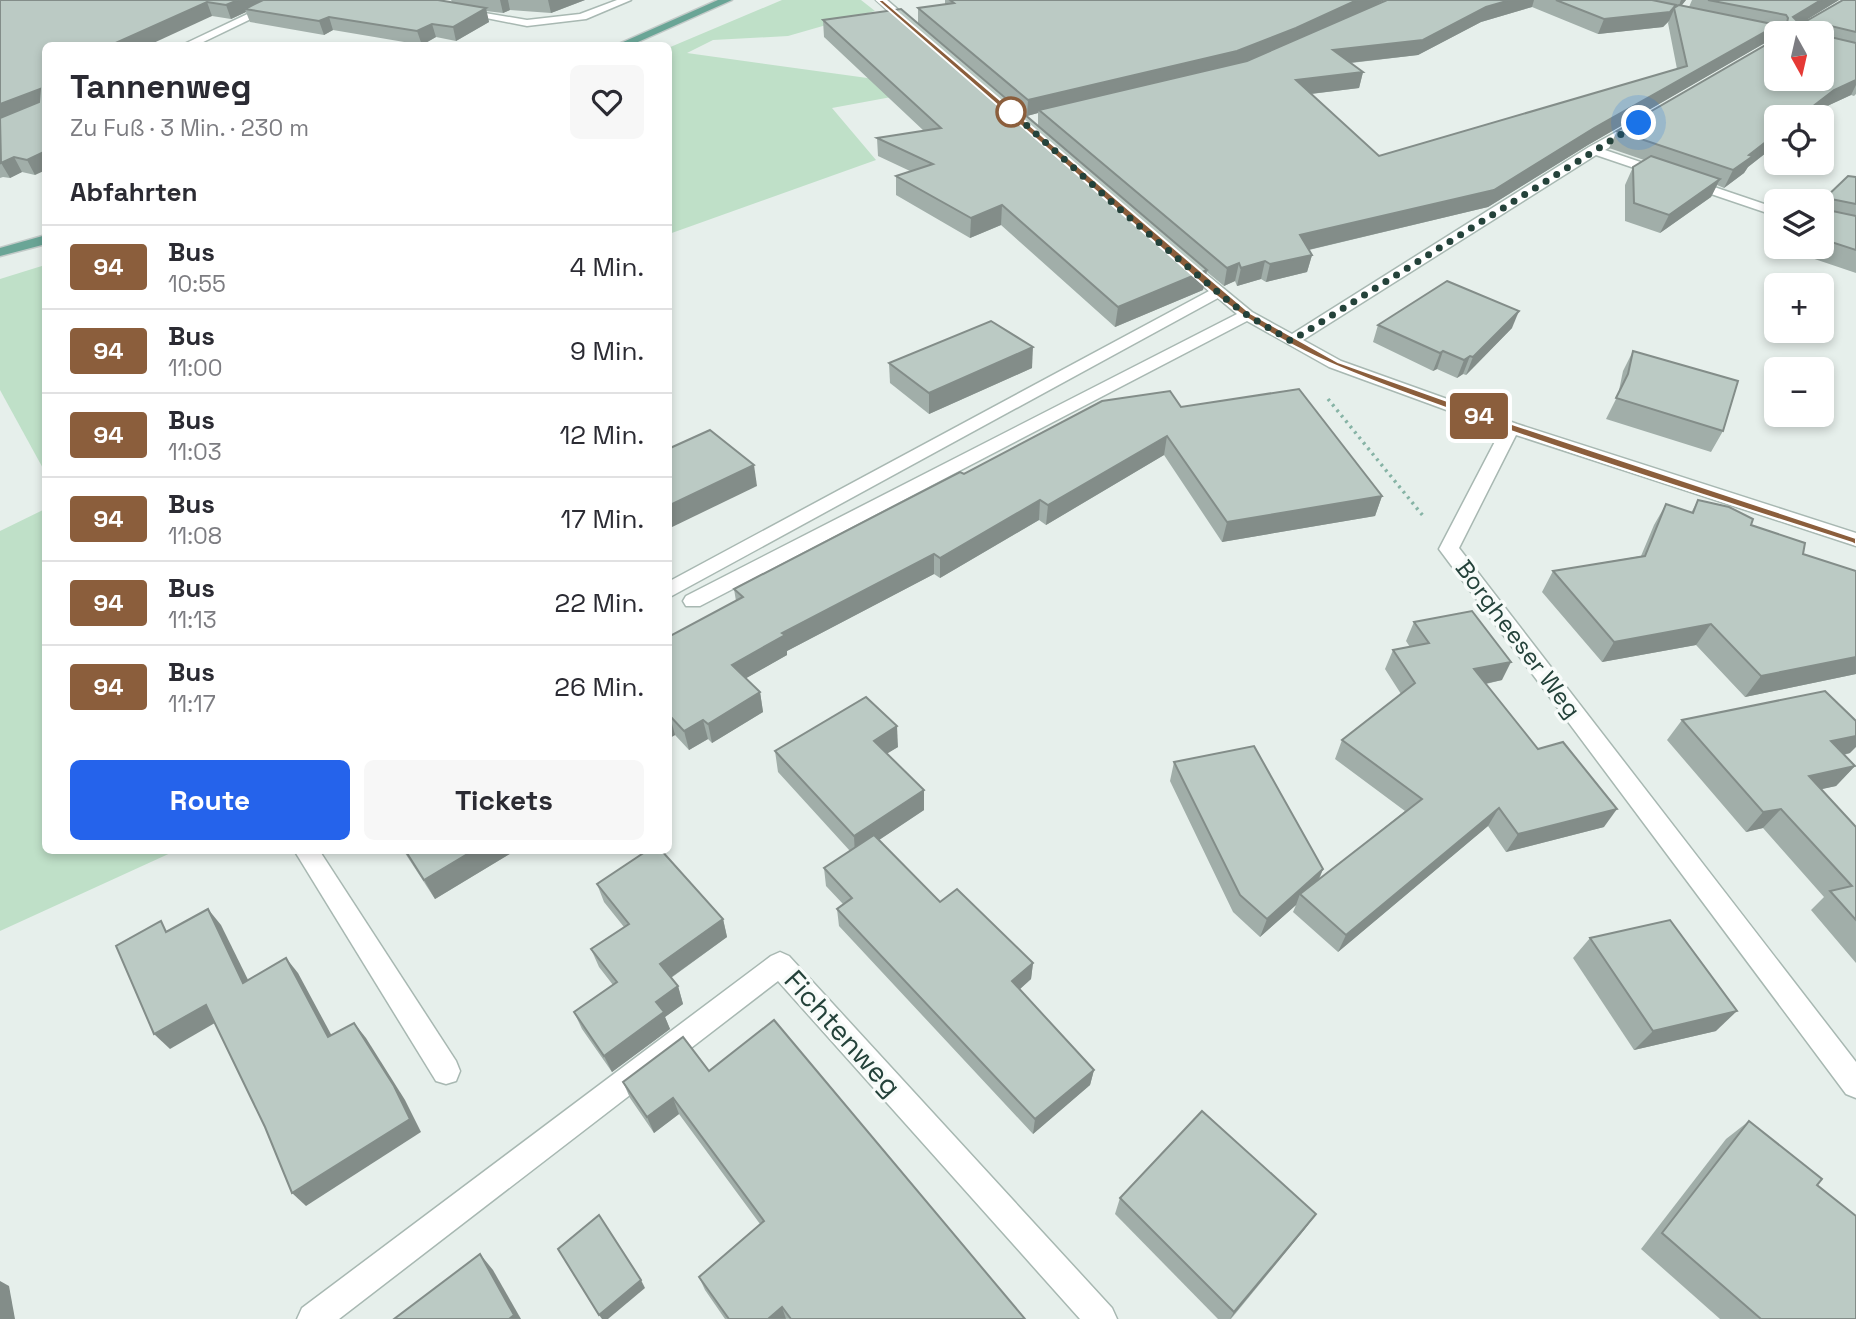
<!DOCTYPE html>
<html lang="de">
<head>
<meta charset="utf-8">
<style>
	body { margin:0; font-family:"Space Grotesk",sans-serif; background:#f7f7f7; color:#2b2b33; height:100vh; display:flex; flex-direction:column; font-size:26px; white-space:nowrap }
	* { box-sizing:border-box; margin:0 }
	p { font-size:23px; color:#7c7c81 }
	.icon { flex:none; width:38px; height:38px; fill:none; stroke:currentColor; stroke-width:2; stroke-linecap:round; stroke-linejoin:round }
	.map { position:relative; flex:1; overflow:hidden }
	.details { position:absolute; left:42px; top:42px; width:630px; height:812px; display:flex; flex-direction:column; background:#fff; border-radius:10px; box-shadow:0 4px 10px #0003 }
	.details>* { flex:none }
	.badge { padding:0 14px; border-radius:5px; font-size:24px; line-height:46px }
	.needle { width:46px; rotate:172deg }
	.tools { position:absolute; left:1764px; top:21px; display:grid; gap:14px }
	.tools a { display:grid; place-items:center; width:70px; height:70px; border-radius:10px; background:#fff; box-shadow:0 4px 10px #0003; font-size:35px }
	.you { position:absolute; width:35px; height:35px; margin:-18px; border:5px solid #fff; border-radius:50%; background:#1a73e8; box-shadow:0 0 0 10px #1a73e833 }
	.map>.badge { position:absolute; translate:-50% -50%; box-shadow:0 0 0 4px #fff }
	h2 { padding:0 28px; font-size:26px; line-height:63px }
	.round { display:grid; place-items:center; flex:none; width:74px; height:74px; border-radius:10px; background:#f7f7f7 }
	.headline { display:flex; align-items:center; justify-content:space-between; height:119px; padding:0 28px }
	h1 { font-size:33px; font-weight:600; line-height:52px }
	.cta { display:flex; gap:14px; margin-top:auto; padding:14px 28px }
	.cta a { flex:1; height:80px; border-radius:10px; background:#2563eb; color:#fff; font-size:28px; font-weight:600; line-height:80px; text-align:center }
	.cta a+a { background:#f7f7f7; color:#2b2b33 }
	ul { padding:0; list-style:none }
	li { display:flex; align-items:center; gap:21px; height:84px; padding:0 28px; border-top:2px solid #e1e1e2 }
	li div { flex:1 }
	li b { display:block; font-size:26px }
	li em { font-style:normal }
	li .badge { min-width:77px; font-weight:700; text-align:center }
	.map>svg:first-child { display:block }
	.green { fill:#bfe0c8 }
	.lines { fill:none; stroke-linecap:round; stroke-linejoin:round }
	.service-casing { stroke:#a8b8b2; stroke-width:3 }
	.minor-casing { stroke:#a8b8b2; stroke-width:3 }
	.primary-casing { stroke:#c2cac8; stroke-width:3 }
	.path { stroke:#86b3a5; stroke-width:3.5; stroke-dasharray:2.5 4.5; stroke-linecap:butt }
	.service { fill:#fff; fill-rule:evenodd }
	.minor { fill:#fff; fill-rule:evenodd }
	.primary { fill:#6aa596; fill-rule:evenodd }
	.wall { fill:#a1aea9; fill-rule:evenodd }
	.shaded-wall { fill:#838d89 }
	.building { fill:#bbcac4; stroke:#838d89; stroke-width:2 }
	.line { fill:#8b5e3c; stroke:#fff; stroke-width:2 }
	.walk { stroke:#24423a; stroke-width:7; stroke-dasharray:0 12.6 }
	.stop-dot { fill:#fff; stroke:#8b5e3c; stroke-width:3.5 }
	.labels { text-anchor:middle; stroke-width:7; stroke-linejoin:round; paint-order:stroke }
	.street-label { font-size:24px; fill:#24423a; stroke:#f7fbf9 }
	.near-street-label { font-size:28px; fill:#24423a; stroke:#f7fbf9 }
</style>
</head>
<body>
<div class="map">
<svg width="1856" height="1319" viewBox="0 0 1856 1319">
	<rect width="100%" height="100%" fill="#e6efeb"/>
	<!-- green -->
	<g class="green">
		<path d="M782,0H861L875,11L788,36L713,40L687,53L940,88L832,108L876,160L669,234L668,48Z"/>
		<path d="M45,265H46L45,472L0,390V279Z"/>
		<path d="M45,509L46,850L175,851L0,931V531Z"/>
	</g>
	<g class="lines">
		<!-- service casing -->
		<g class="service-casing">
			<path id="service" d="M294,850H319L456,1061L460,1071L456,1081L446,1084L436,1081Z"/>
		</g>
		<!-- minor casing -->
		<g class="minor-casing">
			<g id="minor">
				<path d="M277,0H290L195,46H180Z"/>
				<path d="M617,0H631L586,19L527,26L456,12L461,9L527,20L580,14Z"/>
				<path d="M876,0H887L918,27V31H910Z"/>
				<path d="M1636,121L1642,125L1640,128L1605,150L1776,208V216L1596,155L1303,340L1341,361L1517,424L1856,533V546L1516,435L1459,548L1856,1062V1098L1846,1094L1439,549L1501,430L1329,367L1247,321L700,606H686L683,601L686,596L1237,314L1218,298L668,598V582L1209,291L1179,266L1177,263L1179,260H1189L1252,312L1292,334L1589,147Z"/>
				<path d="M780,952L789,956L1112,1308L1117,1319H1080L778,981L339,1319H297L302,1308L771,956Z"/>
			</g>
		</g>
		<!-- primary casing -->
		<g class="primary-casing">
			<g id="primary">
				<path d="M718,0H732L629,46H614Z"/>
				<path d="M46,235V244L0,256V248Z"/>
			</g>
		</g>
		<!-- path -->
		<path class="path" d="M1328,399L1424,517"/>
		<!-- service -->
		<use href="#service" class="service"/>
		<!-- minor -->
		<use href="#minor" class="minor"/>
		<!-- primary -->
		<use href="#primary" class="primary"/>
	</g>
	<!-- wall -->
	<g class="wall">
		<path d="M0,0L452,2L451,0H585L551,13L510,10L503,13L486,11L489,22L456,41L436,37L422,45L333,30L324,35L250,22L246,12L231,19L212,16L46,46L35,175L22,172L10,178L3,177L0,178Z"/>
		<path d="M945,0H1385L1365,9L1387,0H1686L1681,6L1689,7L1692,0H1839L1806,20L1856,0V94L1854,96L1851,95L1825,107L1748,167L1744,173L1724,188L1717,185L1711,197L1660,233L1625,221V185L1633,167L1644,160L1609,148L1617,131L1822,33H1780L1779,30H1775L1770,40L1588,145L1488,207L1309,250L1312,255L1307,272L1266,282L1261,279L1237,286L1235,281L1224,286L1207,272L1203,290L1115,327L1001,225L970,238L896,195V176L910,171L878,156L877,138L924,131L824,37L823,20L1038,126V113L1027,116L918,23V8L945,5ZM1532,7L1598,34L1663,27L1669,21L1668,23L1677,69L1379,156L1311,94L1359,88L1363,72L1351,63L1418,55L1481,22Z"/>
		<path d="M1856,177V273L1782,248L1783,247H1822V201Z"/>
		<path d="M1378,325L1512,328L1466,375L1463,374L1457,378L1437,369L1433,371L1373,342Z"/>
		<path d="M1633,351L1723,431L1711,452L1606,419L1618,395L1623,371Z"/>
		<path d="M889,363L1032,368L929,414L890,383Z"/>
		<path d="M1181,407L1382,496L1375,516L1222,542L1164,455L1046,525L1039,520L940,578L934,574L787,651V655L746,678L760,692L763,712L712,743L708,739L689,750L675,735L668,739V637L736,601L734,589L964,474Z"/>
		<path d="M1698,500L1751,525L1803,554L1856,571V674L1745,697L1696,645L1602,662L1542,592L1553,571L1641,556L1654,525L1666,504L1691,513Z"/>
		<path d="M1414,622L1502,680L1486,684L1538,749L1604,827L1506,852L1488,826L1338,952L1293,912L1296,905L1260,937L1233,912L1170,781L1174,762L1323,869L1319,880L1405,811L1335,759L1342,740L1401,694L1385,669L1393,650L1410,647L1406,641Z"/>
		<path d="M1682,720L1850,753L1844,755L1855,766L1836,786L1821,789L1856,827V963L1811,910L1824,897L1763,828L1746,832L1667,740Z"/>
		<path d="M898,747L887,753L924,810L879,840L940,902L1033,963L1031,979L1019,990L1094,1070L1090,1085L1033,1134L839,926L837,909L843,904L826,886L824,868L850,851L778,772L775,751Z"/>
		<path d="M403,850H512L513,852L435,899Z"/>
		<path d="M597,884L723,919L727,937L671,978L678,986L683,1004L665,1017L670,1029L612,1072L582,1029L574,1012L613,985L599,967L591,949L624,927L604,902Z"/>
		<path d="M1590,938L1716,1031L1634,1050L1573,958Z"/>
		<path d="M709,1071L1025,1319H725L705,1290L699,1277L760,1224L679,1114L654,1133L630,1098L623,1082Z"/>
		<path d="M1749,1121L1817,1185L1856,1319H1720L1641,1249L1726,1139Z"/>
		<path d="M1120,1198L1316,1214L1304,1230L1231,1319H1218L1115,1214Z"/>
	</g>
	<!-- shaded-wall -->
	<g class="shaded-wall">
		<path d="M238,0H271L245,9L246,12L231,19L226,5Z"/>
		<path d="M500,0H508L510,10L503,13Z"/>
		<path d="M548,0H585L551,13Z"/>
		<path d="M1357,0H1385L1293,44L1234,66L1039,110L1038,113L1027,116L1028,100Z"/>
		<path d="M1510,0H1534L1532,7L1481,22L1418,55L1330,65L1333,50Z"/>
		<path d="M1681,0H1686L1677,11Z"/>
		<path d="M1821,0H1839L1785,33L1793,17Z"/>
		<path d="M207,2L212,16L147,46H109Z"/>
		<path d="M1676,5L1669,21L1663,27L1598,34L1604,19Z"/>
		<path d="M486,8L489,22L456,41L453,27Z"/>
		<path d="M329,17L333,30L324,35L319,21Z"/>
		<path d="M432,24L436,37L422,45L417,31Z"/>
		<path d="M1777,25L1770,40L1588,145L1488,207L1295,253L1300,235L1594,128Z"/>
		<path d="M1363,72L1359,88L1293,96L1296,80Z"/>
		<path d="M1856,80V85L1851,95L1825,107L1812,117H1799L1834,90Z"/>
		<path d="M40,89L46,100L0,122V104Z"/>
		<path d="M1776,134V145L1748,167L1744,173L1724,188L1733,170L1749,155Z"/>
		<path d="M46,151V170L35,175L27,160Z"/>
		<path d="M14,157L22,172L10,178L1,163Z"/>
		<path d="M1720,179L1711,197L1660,233L1669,215Z"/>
		<path d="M1002,205L1001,225L970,238L971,218Z"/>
		<path d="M1312,255L1307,272L1266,282L1270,264Z"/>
		<path d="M1265,261L1261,279L1237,286L1241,268Z"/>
		<path d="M1239,263L1235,281L1224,286L1227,268Z"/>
		<path d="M1207,270L1203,290L1115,327L1118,307Z"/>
		<path d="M1519,311L1512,328L1466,375L1473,357Z"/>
		<path d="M1033,347L1032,368L929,414V393Z"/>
		<path d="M1443,351L1437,369L1433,371L1440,353Z"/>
		<path d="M1470,356L1463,374L1457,378L1464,360Z"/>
		<path d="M1167,436L1164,455L1046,525L1048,505Z"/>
		<path d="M754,465L757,486L668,529V506Z"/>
		<path d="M1382,496L1375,516L1222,542L1227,522Z"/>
		<path d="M1040,500L1039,520L940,578V558Z"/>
		<path d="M934,554V574L787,651V655L736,684L732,665L782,633Z"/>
		<path d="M1711,624L1696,645L1602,662L1614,642Z"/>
		<path d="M1856,657V674L1745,697L1761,676Z"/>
		<path d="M1511,662L1502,680L1465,688L1474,669Z"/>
		<path d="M760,692L763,712L712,743L708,724Z"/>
		<path d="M670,716L675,735L668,739V717Z"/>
		<path d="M703,720L708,739L689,750L684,731Z"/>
		<path d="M897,726L898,747L875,761L874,741Z"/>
		<path d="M1856,736V747L1850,753L1813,761L1831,741Z"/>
		<path d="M1855,766L1836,786L1791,796L1809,776Z"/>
		<path d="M924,790V810L855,856L854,836Z"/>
		<path d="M1499,808L1488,826L1338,952L1346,935Z"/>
		<path d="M1617,809L1604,827L1506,852L1518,834Z"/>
		<path d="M1781,809L1763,828L1746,832L1763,812Z"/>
		<path d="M474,850H512L513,852L435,899L424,880Z"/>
		<path d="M1323,869L1315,887L1300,894L1296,905L1260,937L1267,919Z"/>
		<path d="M208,909L221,925L257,998L243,983Z"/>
		<path d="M723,919L727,937L666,981L660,964Z"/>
		<path d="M286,958L298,973L340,1051L328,1037Z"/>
		<path d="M1033,963L1031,979L1010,998L1012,981Z"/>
		<path d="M678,986L683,1004L665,1017L670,1029L612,1072L604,1056L656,1002Z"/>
		<path d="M206,1005L220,1020L170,1049L154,1034Z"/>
		<path d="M1737,1011L1716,1031L1634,1050L1653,1031Z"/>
		<path d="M354,1023L366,1038L405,1100L421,1132L306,1206L292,1193Z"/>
		<path d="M1094,1070L1090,1085L1033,1134L1035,1119Z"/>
		<path d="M673,1098L679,1114L654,1133L647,1117Z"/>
		<path d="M1316,1214L1304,1230L1230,1319L1234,1312Z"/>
		<path d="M480,1254L493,1270L521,1319H509Z"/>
		<path d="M641,1280L645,1288L608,1319H602L599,1315Z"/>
		<path d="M0,1281L9,1286L15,1319H0Z"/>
		<path d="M782,1307L786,1319H768Z"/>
	</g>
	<!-- building -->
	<g class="building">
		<path d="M0,0H238L226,5L207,2L109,46H46V151L27,160L14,157L1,163L0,118L39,102L40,89L0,104Z"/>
		<path d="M263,0H438L486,8L453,27L432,24L417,31L329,17L319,21L245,9Z"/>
		<path d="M950,0H1357L1296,28L1237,51L1028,100L918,8L954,3Z"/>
		<path d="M1387,0H1510L1486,7L1423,40L1333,50L1363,72L1296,80L1379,156L1687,66L1674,8L1679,5L1777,25L1594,128L1494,190L1300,235L1312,255L1270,264L1265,261L1241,268L1239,263L1227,268L1039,110L1247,61Z"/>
		<path d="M1556,0H1652L1676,5L1670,12L1604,19Z"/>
		<path d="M1708,0H1821L1793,17L1796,20H1808L1843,0H1856V32L1831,26L1828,28L1830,37L1856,43V80L1834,90L1799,117H1776V134L1749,155L1753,156L1733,170L1617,131L1776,39V79H1822V33H1785L1788,18L1786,15Z"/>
		<path d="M901,9L1207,270L1118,307L1002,205L971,218L896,176L933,164L877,138L941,128L823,20Z"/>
		<path d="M1651,156L1720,179L1669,215L1634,203L1633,167Z"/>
		<path d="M1848,176L1856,177V204L1831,199L1832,211L1856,216V250L1822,239V201Z"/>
		<path d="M1447,281L1519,311L1473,357L1470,356L1464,360L1443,351L1440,353L1378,325Z"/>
		<path d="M991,321L1033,347L929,393L889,363Z"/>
		<path d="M1633,351L1738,381L1723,431L1616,398L1628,374Z"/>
		<path d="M1299,389L1382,496L1227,522L1167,436L1048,505L1040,500L940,558L934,554L782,633L785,635L732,665L760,692L708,724L703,720L684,731L670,716L668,717V637L743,597L734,589L960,472L964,474L1102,401L1170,391L1181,407Z"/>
		<path d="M710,430L754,465L668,506V449Z"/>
		<path d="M1698,500L1729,507L1753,519L1751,525L1805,543L1803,554L1856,571V657L1761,676L1711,624L1614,642L1553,571L1645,556L1666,504L1693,513Z"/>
		<path d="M1472,611L1511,662L1474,669L1538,749L1563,742L1617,809L1518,834L1499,808L1346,935L1300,894L1422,799L1342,740L1415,683L1393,650L1429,643L1414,622Z"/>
		<path d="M1825,691L1856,721V736L1831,741L1855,766L1809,776L1856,827V920L1830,891L1852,886L1781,809L1763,812L1682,720Z"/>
		<path d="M866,697L897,726L874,741L924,790L854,836L775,751Z"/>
		<path d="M1254,746L1323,869L1267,919L1240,895L1174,762Z"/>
		<path d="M874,835L940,902L957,889L1033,963L1012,981L1094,1070L1035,1119L837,909L852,898L824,868Z"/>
		<path d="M405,850H474L424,880Z"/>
		<path d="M648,850H661L723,919L660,964L678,986L656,1002L664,1012L604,1056L574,1012L617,982L591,949L629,924L597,884Z"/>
		<path d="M208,909L243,983L286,958L328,1037L354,1023L394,1086L410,1119L292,1193L265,1127L206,1005L154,1034L116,946L161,921L166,932Z"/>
		<path d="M1670,920L1737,1011L1653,1031L1590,938Z"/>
		<path d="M774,1020L1025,1319H791L782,1307L768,1319H729L699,1277L764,1221L673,1098L647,1117L623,1082L683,1037L709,1071Z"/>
		<path d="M1202,1111L1316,1214L1234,1312L1120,1198Z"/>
		<path d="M1749,1121L1822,1179L1817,1185L1856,1216V1319H1761L1662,1233Z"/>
		<path d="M599,1215L641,1280L599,1315L558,1249Z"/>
		<path d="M480,1254L514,1315L509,1319H394Z"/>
	</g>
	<!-- line -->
	<path class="line" d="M877,0H883L1250,313L1338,362L1515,425L1856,538V545L1852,543C1723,501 1593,461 1465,415C1376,382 1289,355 1214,294Z"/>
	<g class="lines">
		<!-- walk -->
		<path class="walk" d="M1011,112L1005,106L1124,213L1232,304L1247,315L1291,341L1639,123"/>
	</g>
	<!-- markers -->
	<circle class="stop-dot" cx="1011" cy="112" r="14"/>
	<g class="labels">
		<!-- street labels -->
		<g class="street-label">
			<text transform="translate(1518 639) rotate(53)" y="8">Borgheeser Weg</text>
		</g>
		<!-- near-street labels -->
		<g class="near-street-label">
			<text transform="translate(843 1033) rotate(48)" y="10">Fichtenweg</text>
		</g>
	</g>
</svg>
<div class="tools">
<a><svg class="needle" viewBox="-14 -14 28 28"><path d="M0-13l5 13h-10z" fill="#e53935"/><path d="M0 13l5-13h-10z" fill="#7c7c81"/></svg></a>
<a><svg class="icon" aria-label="locate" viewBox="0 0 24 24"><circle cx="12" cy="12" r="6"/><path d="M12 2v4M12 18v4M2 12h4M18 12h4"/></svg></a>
<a><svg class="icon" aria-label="layers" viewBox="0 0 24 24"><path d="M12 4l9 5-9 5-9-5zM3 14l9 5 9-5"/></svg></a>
<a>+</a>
<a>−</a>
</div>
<div class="you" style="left:1639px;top:123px"></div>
<b class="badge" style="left:1479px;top:416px;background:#8b5e3c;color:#fff">94</b>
<section class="details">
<div class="headline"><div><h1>Tannenweg</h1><p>Zu Fuß · 3 Min. · 230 m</p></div><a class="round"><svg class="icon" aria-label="heart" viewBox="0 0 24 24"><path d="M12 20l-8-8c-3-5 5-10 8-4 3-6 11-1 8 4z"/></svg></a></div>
<h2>Abfahrten</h2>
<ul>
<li><span class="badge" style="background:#8b5e3c;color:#fff">94</span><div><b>Bus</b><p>10:55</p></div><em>4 Min.</em></li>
<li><span class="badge" style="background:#8b5e3c;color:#fff">94</span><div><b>Bus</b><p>11:00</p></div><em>9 Min.</em></li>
<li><span class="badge" style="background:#8b5e3c;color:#fff">94</span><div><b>Bus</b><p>11:03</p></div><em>12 Min.</em></li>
<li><span class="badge" style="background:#8b5e3c;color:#fff">94</span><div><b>Bus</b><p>11:08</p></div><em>17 Min.</em></li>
<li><span class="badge" style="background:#8b5e3c;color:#fff">94</span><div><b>Bus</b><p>11:13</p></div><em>22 Min.</em></li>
<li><span class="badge" style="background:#8b5e3c;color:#fff">94</span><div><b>Bus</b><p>11:17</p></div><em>26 Min.</em></li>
</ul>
<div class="cta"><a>Route</a><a>Tickets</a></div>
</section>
</div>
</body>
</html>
